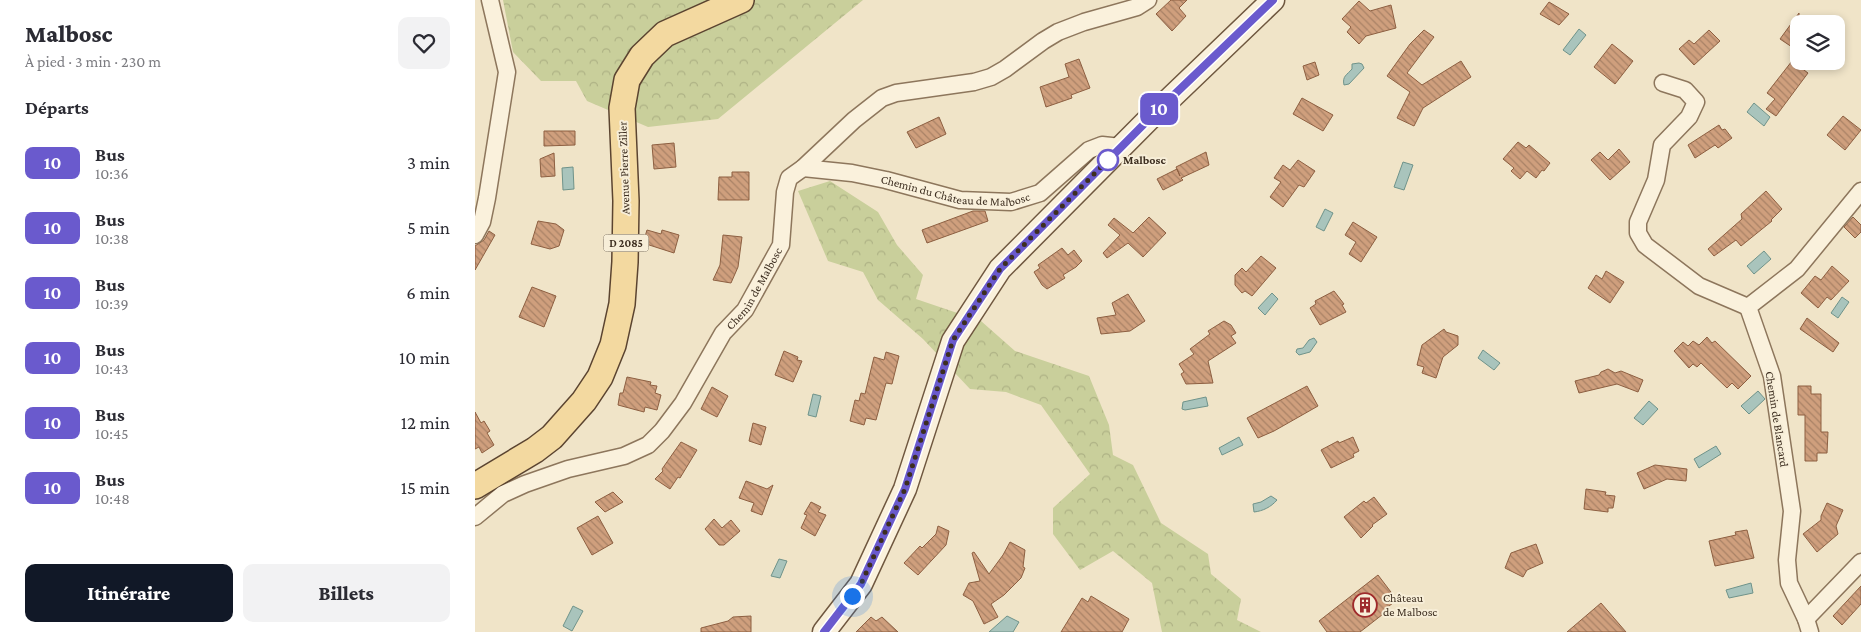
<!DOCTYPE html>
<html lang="fr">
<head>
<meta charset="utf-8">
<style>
	body { margin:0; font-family:"Crimson Pro",serif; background:#f2f2f3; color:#2b2b33; height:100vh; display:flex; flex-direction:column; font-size:19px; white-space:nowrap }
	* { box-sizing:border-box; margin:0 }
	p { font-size:16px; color:#7c7c81 }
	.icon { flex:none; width:28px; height:28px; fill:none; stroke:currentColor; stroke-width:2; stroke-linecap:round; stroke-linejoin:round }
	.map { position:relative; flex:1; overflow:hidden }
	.details { display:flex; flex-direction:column; background:#fff; width:475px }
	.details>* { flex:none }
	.badge { padding:0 10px; border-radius:8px; font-size:18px; line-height:32px }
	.buttons { position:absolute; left:1315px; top:15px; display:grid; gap:10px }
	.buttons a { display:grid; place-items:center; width:55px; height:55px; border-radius:10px; background:#fff; box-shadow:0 2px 8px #0003; font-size:25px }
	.you { position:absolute; width:25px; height:25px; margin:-12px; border:4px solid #fff; border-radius:50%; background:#1a73e8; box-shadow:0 0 0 8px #1a73e833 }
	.map>.badge { position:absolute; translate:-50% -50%; box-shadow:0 0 0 2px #fff }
	h2 { padding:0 25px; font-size:19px; line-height:45px }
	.round { display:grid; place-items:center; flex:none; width:52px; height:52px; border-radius:10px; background:#f2f2f3 }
	.overview { display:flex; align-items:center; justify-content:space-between; height:85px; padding:0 25px }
	h1 { font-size:24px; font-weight:800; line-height:38px }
	.button { display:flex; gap:10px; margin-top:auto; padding:10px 25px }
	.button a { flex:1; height:58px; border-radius:10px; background:#111827; color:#fff; font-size:20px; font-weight:800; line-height:58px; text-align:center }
	.button a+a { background:#f2f2f3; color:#2b2b33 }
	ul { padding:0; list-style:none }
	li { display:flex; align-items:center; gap:15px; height:65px; padding:0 25px }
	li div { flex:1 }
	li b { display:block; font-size:19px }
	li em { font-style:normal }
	li .badge { min-width:55px; font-weight:700; text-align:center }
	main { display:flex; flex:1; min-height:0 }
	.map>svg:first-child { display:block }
	.forest { fill:url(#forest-crowns) }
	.water { fill:#a9c4bc; stroke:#6f938a }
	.building { fill:url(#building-back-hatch); stroke:#8d5f41 }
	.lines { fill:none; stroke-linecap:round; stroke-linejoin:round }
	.street-casing { stroke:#8d765c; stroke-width:19 }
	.secondary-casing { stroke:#6f573f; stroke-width:25 }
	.primary-casing { stroke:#5b4430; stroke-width:28 }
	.street { stroke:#faf1dc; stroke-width:16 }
	.secondary { stroke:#faf1dc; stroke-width:22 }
	.primary { stroke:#f3d9a0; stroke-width:25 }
	.line-casing { stroke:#fff; stroke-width:11 }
	.line { stroke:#6a5acd; stroke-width:8 }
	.walk { stroke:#3d2e20; stroke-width:5; stroke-dasharray:0 9 }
	.stop-dot { fill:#fff; stroke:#6a5acd; stroke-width:2.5 }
	.labels { text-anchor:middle; stroke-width:4; stroke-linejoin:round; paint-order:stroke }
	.shield { fill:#f7eed8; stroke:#756857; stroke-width:1 }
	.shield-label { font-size:11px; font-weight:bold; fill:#3d2e20 }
	.stop-label { font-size:12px; font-weight:bold; fill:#3d2e20; stroke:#f7eed8; text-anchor:start }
	.street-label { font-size:12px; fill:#3d2e20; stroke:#f7eed8 }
	.poi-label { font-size:12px; fill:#3d2e20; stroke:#f7eed8; text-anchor:start }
</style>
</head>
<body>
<main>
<section class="details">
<div class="overview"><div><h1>Malbosc</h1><p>À pied · 3 min · 230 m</p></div><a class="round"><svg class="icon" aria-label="heart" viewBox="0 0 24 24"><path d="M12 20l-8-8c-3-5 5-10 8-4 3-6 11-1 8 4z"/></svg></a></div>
<h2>Départs</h2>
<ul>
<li><span class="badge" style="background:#6a5acd;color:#fff">10</span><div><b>Bus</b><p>10:36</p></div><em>3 min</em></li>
<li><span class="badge" style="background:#6a5acd;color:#fff">10</span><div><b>Bus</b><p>10:38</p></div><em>5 min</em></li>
<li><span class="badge" style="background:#6a5acd;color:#fff">10</span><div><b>Bus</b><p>10:39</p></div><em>6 min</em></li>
<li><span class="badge" style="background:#6a5acd;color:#fff">10</span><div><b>Bus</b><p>10:43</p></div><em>10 min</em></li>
<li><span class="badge" style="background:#6a5acd;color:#fff">10</span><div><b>Bus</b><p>10:45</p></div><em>12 min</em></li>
<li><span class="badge" style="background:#6a5acd;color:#fff">10</span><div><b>Bus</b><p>10:48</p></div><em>15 min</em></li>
</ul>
<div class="button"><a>Itinéraire</a><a>Billets</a></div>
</section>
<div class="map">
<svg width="1386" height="632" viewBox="0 0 1386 632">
	<defs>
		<pattern id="forest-crowns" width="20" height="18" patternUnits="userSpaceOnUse" patternTransform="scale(1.25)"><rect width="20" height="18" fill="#c9cf9b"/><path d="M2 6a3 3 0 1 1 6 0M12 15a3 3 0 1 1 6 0" fill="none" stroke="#aeb285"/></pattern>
		<pattern id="building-back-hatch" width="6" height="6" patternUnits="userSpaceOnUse" patternTransform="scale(1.25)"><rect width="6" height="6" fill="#cf9f7d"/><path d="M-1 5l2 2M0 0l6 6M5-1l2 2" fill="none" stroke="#a98266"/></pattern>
	</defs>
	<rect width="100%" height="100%" fill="#f0e4c8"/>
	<!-- forest -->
	<g class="forest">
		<path d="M28,0H388L243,119L173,127L112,101L101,81H66L38,52Z"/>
		<path d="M355,181L403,212L422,245L448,275L441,299L506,321L540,351L614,376L634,425L638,455L658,465L686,523L733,554L736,574L766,599L762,620L786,632H687L677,583L638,551L605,570L578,534V508L615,474L566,405L531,392L495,389L448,339L403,300L388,272L353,261L323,191Z"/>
	</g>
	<!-- water -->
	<g class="water">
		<path d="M1104,29L1111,35L1095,55L1088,50Z"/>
		<path d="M884,63L887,64L889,68L874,84L869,85C867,76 872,75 877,69V64Z"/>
		<path d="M1279,103L1295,117L1289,126L1272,112Z"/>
		<path d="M928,162L938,165L929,190L919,187Z"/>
		<path d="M98,167L99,189L88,190L87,168Z"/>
		<path d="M850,209L858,213L849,231L841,227Z"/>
		<path d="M1289,251L1296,259L1279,274L1272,266Z"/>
		<path d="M797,293L803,299L790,315L783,308Z"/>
		<path d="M1367,297L1374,302L1363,318L1356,313Z"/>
		<path d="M839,338L842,342L835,352L824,355L821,352L822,349L828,348L834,340Z"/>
		<path d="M1008,350L1025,363L1019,370L1003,358Z"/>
		<path d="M1283,391L1290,399L1274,414L1266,406Z"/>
		<path d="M338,394L346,396L341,417L333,415Z"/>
		<path d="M731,397L733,406L710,410L707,409L708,402Z"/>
		<path d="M1174,401L1183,409L1168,425L1159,418Z"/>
		<path d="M764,437L768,445L747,455L744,448Z"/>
		<path d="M1241,446L1246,454L1224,468L1219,459Z"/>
		<path d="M796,496L802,500C796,507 788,511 779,512L778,504L786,502Z"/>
		<path d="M304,559L312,561L305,578L296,576Z"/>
		<path d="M1276,583L1278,593L1254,598L1251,590Z"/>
		<path d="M98,606L108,611L97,631L88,626Z"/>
		<path d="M532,616L544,622L538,632H514Z"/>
	</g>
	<!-- building -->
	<g class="building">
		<path d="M696,0H712L704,8L711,16L697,31L681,14Z"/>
		<path d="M884,1L895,11L916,5L921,28L891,36L884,44L872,32L876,27L867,19Z"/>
		<path d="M1074,2L1094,14L1084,25L1065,14Z"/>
		<path d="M1324,13V37L1317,47L1305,39Z"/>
		<path d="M949,30L959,37L932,73L947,85L986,61L996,77L948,108L939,126L922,118L935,92L912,76L935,44Z"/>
		<path d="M1234,30L1245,41L1219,65L1204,49L1214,40L1219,44Z"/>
		<path d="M1137,44L1158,61L1140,84L1119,67Z"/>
		<path d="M604,59L615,88L596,95L597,98L571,107L565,87L594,77L590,64Z"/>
		<path d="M1317,61L1333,73L1301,116L1291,109L1300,99L1292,93Z"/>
		<path d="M840,62L844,75L832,80L828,66Z"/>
		<path d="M827,98L858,115L848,131L818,114Z"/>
		<path d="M1368,116L1386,130L1370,150L1352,135Z"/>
		<path d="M464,117L471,134L441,148L432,132Z"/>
		<path d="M1244,125L1247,130L1250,129L1257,138L1243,148L1240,145L1220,158L1213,145Z"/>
		<path d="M69,131H100V145L69,146Z"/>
		<path d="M1043,142L1051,148L1054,145L1075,163L1069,171L1067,170L1061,178L1052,171L1045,179L1036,171L1039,168L1028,159Z"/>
		<path d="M199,143L201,167L179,169L177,145Z"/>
		<path d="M1144,149L1155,162L1135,180L1116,160L1125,152L1133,160Z"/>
		<path d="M731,152L734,165L706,178L708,180L688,190L682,179L702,169L705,176L701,167Z"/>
		<path d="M79,153L80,176L66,177L65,159Z"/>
		<path d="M823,160L840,171L829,187L824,185L808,207L795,197L806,182L799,178L808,165L815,170Z"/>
		<path d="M257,172H274V200H243L244,177H257Z"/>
		<path d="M1291,191L1307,209L1296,220L1297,221L1266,246L1261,240L1239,256L1233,249L1267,219L1266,214Z"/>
		<path d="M498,211H510L513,221L452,243L447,230Z"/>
		<path d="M674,217L691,233L668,257L653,243L632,258L628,253L645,235L633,225L639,218L658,233Z"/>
		<path d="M1378,217L1386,225V232L1380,238L1369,227Z"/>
		<path d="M63,221L81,224L89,230L84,246L75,249L56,244Z"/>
		<path d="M878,222L902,237L886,262L874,254L881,242L870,235Z"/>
		<path d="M172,230L186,234L187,230L204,235L199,253L168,243Z"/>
		<path d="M14,231L20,235L0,270V246L9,240Z"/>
		<path d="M248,235L267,237L263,267L256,283L238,280L245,265Z"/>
		<path d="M587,248L593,255L599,250L607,261L601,267L588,275L590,278L572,289L567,285L559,272L565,268L563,265Z"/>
		<path d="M786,256L801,268L777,296L770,291L767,293L760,285V275L767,268L771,272Z"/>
		<path d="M1357,266L1374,281L1356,300L1352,297L1343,308L1326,293L1340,276L1346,280Z"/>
		<path d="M1131,271L1149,282L1135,303L1113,288L1121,275L1127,279Z"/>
		<path d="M57,287L81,296L69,327L44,317Z"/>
		<path d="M859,291L869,304L867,305L871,312L845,325L835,308L841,304L840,301Z"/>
		<path d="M653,294L670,321L655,331L626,334L622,318L641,315L637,303Z"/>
		<path d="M1332,318L1364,343L1358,352L1325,329Z"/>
		<path d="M749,321L756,325L761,333L756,336L761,343L733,361L738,383L711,384L706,374L709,372L704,364L719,354L715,349L735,334L733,331Z"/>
		<path d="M969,329L971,332L983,336V345L968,357L961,378L947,373L949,367L942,365L947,345Z"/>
		<path d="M1232,337L1237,343L1240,341L1276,376L1263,389L1257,383L1252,388L1226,363L1222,367L1218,364L1214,368L1199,351L1208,342L1213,346L1218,341L1224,345Z"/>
		<path d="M309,351L323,357L322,360L327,361L318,382L300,375Z"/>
		<path d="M411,352L424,356L417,384L411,383L401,420L391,418L389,425L375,421L380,400L384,401L386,393L390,394L399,357L409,360Z"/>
		<path d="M1133,369L1140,373L1146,371L1168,380L1163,392L1142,384L1104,393L1100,381L1124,375L1126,372Z"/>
		<path d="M152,377L176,382L175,385L182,386L180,393L186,395L182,410L170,407L169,412L143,405L145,393H148Z"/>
		<path d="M832,386L843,406L799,431L783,438L772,418Z"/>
		<path d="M1323,386H1336V394H1346V432H1353L1352,453H1342V461H1330V415H1323Z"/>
		<path d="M237,387L253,396L242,417L226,409Z"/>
		<path d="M0,412L6,423L9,421L15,431L12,433L19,445L7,453L4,447L0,449Z"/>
		<path d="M278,423L291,427L286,445L274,441Z"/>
		<path d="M878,437L884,451L878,454L879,457L856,468L846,450L863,441L864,443Z"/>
		<path d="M206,442L222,450L205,478L203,477L195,489L180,479L188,471L187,469Z"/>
		<path d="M1180,465L1212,469L1211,481L1192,479L1169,489L1162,473Z"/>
		<path d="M271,481L292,489L298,485L287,515L276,511L279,503L264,498Z"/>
		<path d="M1111,489L1131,492L1130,495L1140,496L1138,508H1133V512L1109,509Z"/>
		<path d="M138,492L148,502L130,512L120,502Z"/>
		<path d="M899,497L912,514L897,525L898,526L886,538L869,517L889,501L891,503Z"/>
		<path d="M336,502L346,507L343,512L351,515L340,536L326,528L332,515L329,514Z"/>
		<path d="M1352,503L1368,510L1361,526L1363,534L1342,552L1328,534L1346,520V516Z"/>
		<path d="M123,516L138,543L117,555L102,528Z"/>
		<path d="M239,519L247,528L256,520L265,531L249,545H244L230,529Z"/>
		<path d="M463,526L474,531L471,545L443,575L429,563L445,546L447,548L461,534Z"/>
		<path d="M1272,530L1279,558L1240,566L1234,541L1261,535L1260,532Z"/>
		<path d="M535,542L550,550L548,567L550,568L546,578L529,595L516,604L523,617L509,624L498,601L488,595L494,583L505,581L497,553L499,552L514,574L528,555Z"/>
		<path d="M1061,544L1068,563L1052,570L1048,577L1030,568L1036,553Z"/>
		<path d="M903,575L922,600L910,609L912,611L885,632H852L844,621Z"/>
		<path d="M1386,586V604L1367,625L1358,616Z"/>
		<path d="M616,596L654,619L647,632H586L607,598L613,602Z"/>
		<path d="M1126,603L1151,632H1092Z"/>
		<path d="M276,616V632H226V628L253,621L258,617Z"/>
		<path d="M396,617L401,621L407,617L423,632H381Z"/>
	</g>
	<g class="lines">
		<!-- street casing -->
		<g class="street-casing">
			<g id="street">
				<path d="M1188,83L1210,90L1221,102L1214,117L1187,145L1181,180L1163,222V233L1170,245L1224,286L1273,307"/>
				<path id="s1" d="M328,168L377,173L411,180L485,200L536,202L565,193L614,150L627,145L646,147"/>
				<path d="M0,235L7,222L12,198L32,72L15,0"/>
				<path id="s2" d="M0,517L28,494L50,484L93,469L149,456L173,445L187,431L208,403L248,333L270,310L306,245L310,192L314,178L328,168L379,120L407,98L421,93L499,82L516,77L530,69L568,41L583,32L609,22L662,7L673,0"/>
				<path d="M1331,619L1386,562"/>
				<path d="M1335,632L1331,619L1314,583L1312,560L1317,511L1297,376L1273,307L1322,269L1386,191"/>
			</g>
		</g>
		<!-- secondary casing -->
		<g class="secondary-casing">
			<path id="secondary" d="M349,632L386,584L430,489L478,341L525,269L678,115L798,0"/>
		</g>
		<!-- primary casing -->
		<g class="primary-casing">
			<path id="primary" d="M0,486L60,450L77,437L109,401L125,377L138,345L147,304L150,262L151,201L147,108L152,80L167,56L190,34L266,0"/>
		</g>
		<!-- street -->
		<use href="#street" class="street"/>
		<!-- secondary -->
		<use href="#secondary" class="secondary"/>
		<!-- primary -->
		<use href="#primary" class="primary"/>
	</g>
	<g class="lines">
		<!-- line casing -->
		<g class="line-casing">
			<path id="line" d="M349,632L386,584L430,489L478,340L525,269L678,115L798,0"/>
		</g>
		<!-- line -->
		<use href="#line" class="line"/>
		<!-- walk -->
		<path class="walk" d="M377,596L386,584L430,489L478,340L525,269L633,160"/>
	</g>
	<!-- icons -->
	<defs>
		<g id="building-ring" transform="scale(1.25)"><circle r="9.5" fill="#f7eed8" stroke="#9e2a2b" stroke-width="1.5"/><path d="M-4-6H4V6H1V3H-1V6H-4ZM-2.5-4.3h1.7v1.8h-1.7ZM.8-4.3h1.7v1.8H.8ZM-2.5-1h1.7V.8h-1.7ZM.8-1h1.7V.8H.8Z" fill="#9e2a2b"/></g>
	</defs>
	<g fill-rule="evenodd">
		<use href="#building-ring" x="890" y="605"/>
	</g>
	<!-- markers -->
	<circle class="stop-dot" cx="633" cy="160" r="10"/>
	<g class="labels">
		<!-- shield labels -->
		<rect class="shield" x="128.5" y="234.5" width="45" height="17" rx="4"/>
		<g class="shield-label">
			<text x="151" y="247">D 2085</text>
		</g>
		<!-- stop labels -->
		<g class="stop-label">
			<text x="648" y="164">Malbosc</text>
		</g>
		<!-- street labels -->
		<g class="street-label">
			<text transform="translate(149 168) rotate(-92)" y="4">Avenue Pierre Ziller</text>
			<text dy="4" stroke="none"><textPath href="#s1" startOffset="155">Chemin du Château de Malbosc</textPath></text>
			<text dy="4" stroke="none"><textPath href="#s2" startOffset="380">Chemin de Malbosc</textPath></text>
			<text transform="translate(1302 419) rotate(81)" y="4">Chemin de Blancard</text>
		</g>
		<!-- poi labels -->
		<g class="poi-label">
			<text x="908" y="602">Château<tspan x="908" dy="14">de Malbosc</tspan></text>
		</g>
	</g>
</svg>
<div class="buttons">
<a><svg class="icon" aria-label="layers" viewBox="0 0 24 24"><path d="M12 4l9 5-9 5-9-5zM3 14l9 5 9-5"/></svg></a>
</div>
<div class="you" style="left:377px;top:596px"></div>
<b class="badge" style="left:684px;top:109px;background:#6a5acd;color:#fff">10</b>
</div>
</main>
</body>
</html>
